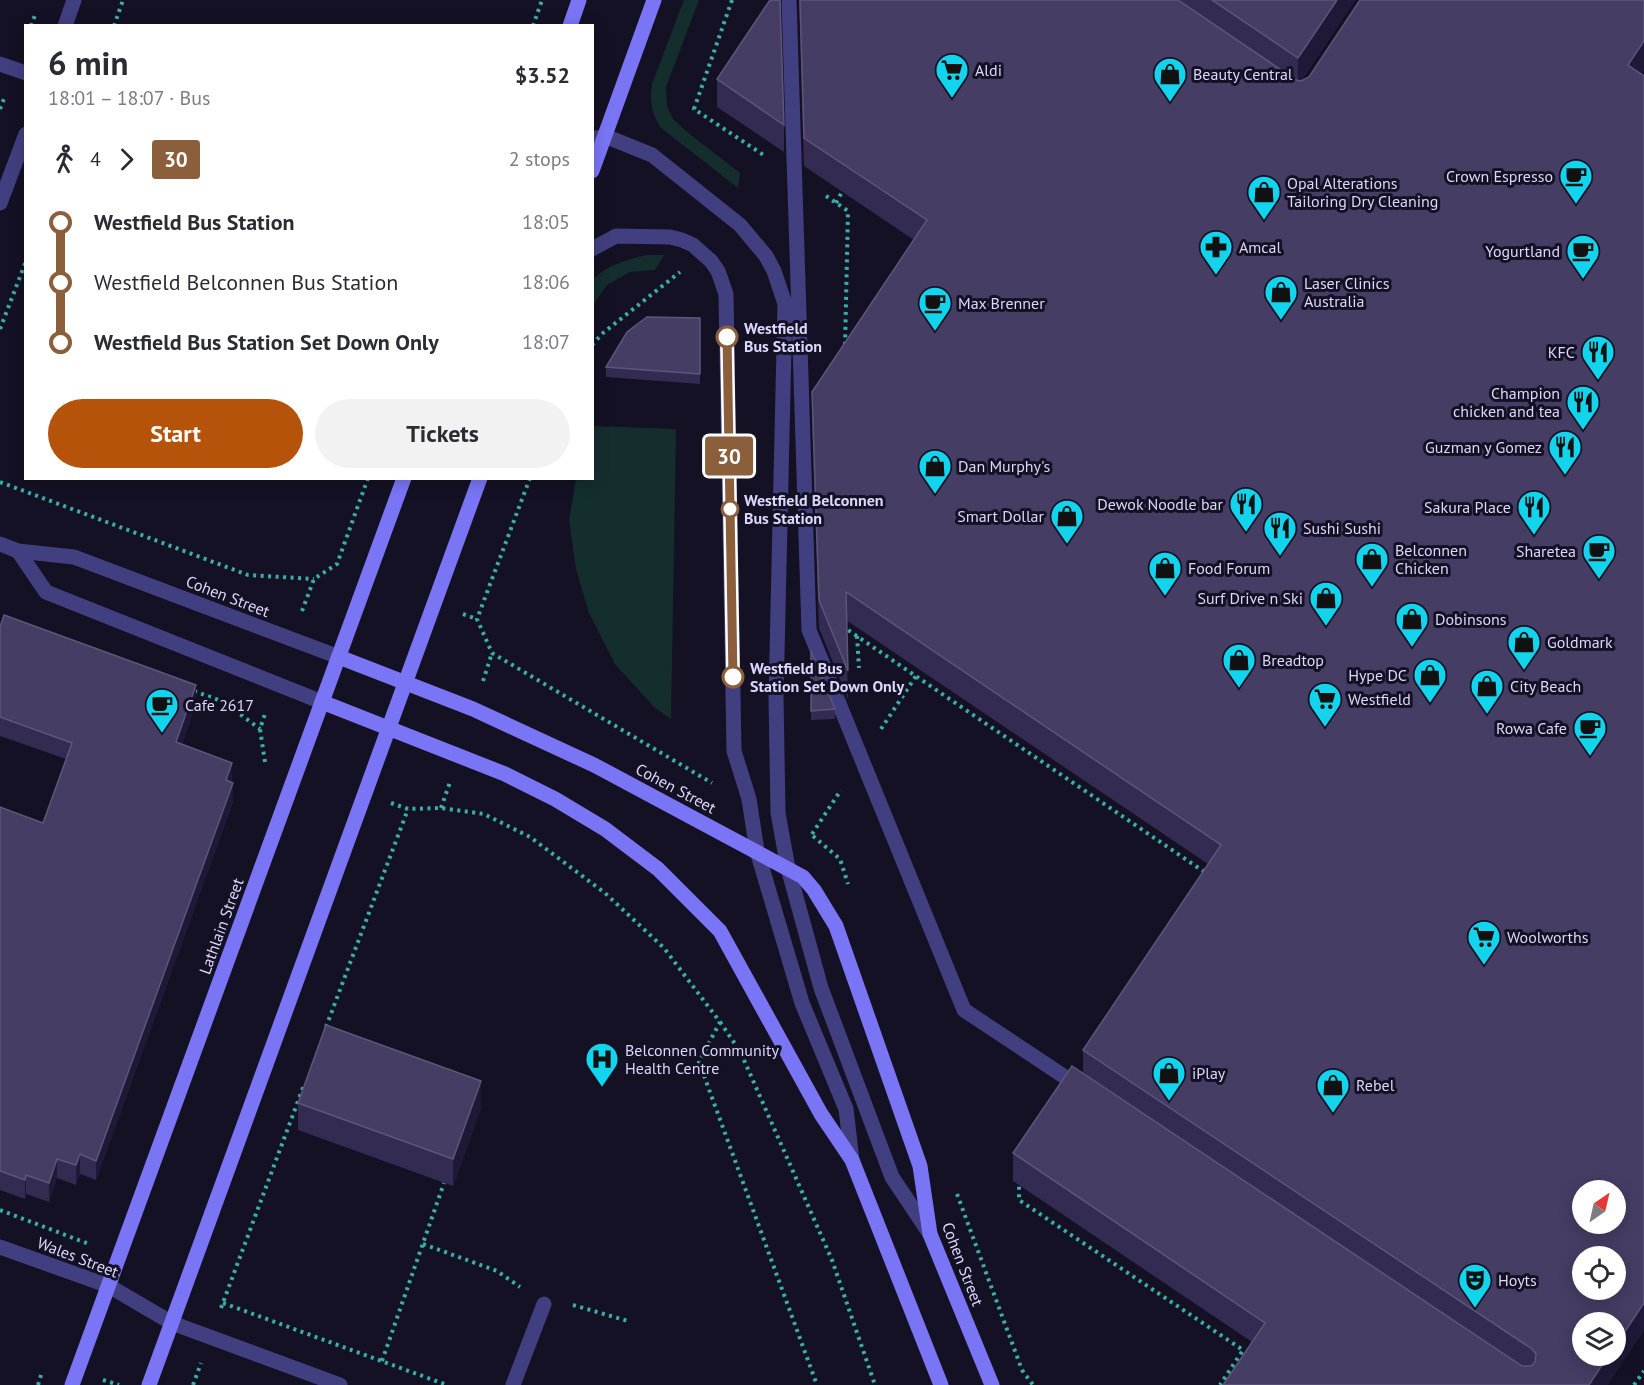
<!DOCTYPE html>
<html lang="en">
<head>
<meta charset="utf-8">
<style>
	body { margin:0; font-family:"PT Sans",sans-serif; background:#f2f2f3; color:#2b2b33; height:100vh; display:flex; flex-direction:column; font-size:22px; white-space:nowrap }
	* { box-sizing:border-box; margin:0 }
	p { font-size:20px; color:#7c7c81 }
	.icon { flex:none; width:33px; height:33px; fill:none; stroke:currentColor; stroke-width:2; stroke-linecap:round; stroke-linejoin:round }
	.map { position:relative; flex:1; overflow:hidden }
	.details { position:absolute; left:24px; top:24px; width:570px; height:456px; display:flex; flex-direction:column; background:#fff; border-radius:0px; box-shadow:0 3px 15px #0003 }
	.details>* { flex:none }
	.badge { padding:0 12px; border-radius:4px; font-size:21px; line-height:39px }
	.needle { width:39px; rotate:34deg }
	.fabs { position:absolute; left:1572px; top:1180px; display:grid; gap:12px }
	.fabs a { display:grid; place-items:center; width:54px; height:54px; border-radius:50%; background:#fff; box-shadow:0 3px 15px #0003; font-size:30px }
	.map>.badge { position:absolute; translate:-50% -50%; box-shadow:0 0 0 3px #fff }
	.legs { display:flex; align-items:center; gap:9px; height:66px; padding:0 24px; font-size:20px }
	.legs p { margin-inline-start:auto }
	.overview { display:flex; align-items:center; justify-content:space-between; height:102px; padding:0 24px }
	h1 { font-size:33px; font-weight:800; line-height:45px }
	.cta { display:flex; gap:12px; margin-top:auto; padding:12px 24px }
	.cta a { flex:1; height:69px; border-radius:36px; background:#b45309; color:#fff; font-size:24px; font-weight:800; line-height:69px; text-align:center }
	.cta a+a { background:#f2f2f3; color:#2b2b33 }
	ul { padding:0 24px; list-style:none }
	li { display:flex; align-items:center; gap:21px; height:60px; font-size:22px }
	li i { display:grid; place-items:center; width:9px; height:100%; margin:0 8px; background:currentColor }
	li i::after { content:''; width:15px; height:15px; margin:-8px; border:4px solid; border-radius:50%; background:#fff }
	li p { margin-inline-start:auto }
	li:first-child i { background:linear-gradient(#0000 50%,currentColor 0) }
	li:last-child i { background:linear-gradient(currentColor 50%,#0000 0) }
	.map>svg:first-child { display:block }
	.green { fill:#142e2d }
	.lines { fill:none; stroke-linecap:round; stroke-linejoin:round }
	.path { stroke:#38afa9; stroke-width:4; stroke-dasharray:3 4.5; stroke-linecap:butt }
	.lane { stroke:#423f80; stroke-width:15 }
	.street { stroke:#423f80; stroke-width:15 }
	.secondary { stroke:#7a75f5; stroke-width:15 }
	.wall { fill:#332b51 }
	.shaded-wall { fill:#1f1937 }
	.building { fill:#453d63; stroke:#5d567b; stroke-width:1.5; fill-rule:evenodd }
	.line-1-casing { stroke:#fff; stroke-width:14 }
	.line-1 { stroke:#8b5e3c; stroke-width:9 }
	.stop-1-dot { fill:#fff; stroke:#8b5e3c; stroke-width:3 }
	.labels { text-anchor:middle; stroke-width:6; stroke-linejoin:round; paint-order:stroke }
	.poi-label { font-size:16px; fill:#dcd7fc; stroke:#141124; text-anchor:start }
	.stop-label { font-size:16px; font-weight:bold; fill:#dcd7fc; stroke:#141124; text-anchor:start }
	.street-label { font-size:16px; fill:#dcd7fc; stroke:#141124 }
</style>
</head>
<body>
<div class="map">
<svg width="1644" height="1385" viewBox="0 0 1644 1385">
	<rect width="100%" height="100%" fill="#141124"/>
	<!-- green -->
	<g class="green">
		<path d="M684,0H699L666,87L667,106L673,119L687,132L740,173L738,188L660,127C651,112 650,101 652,84Z"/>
		<path d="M647,255H664L655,270L630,272L607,285L593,305V280C608,264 627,260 647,255Z"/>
		<path d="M593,426L676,429L671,719L655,708L615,664L589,613L576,569L569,520L576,479L592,478Z"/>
	</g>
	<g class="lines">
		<!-- path -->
		<g class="path">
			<path d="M732,0L694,109L765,156"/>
			<path d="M31,26L35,15"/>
			<path d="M114,26L123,0"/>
			<path d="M533,26L542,0"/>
			<path d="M0,109L5,96"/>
			<path d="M826,196L848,211L845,347"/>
			<path d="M836,203L842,192"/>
			<path d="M0,329L26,261"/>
			<path d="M592,345L603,333L680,272"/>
			<path d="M530,478L477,619L492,653L712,783"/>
			<path d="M0,482L248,575L314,579"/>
			<path d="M302,611L314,579L337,564L368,478"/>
			<path d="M463,614L477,619"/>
			<path d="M842,626L1206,873"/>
			<path d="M857,636L859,668"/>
			<path d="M483,681L492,653"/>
			<path d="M194,691L224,702L260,729"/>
			<path d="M881,729L916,676"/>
			<path d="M265,762L260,729L266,711"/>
			<path d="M391,803L408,809L441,808L484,814L530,837L605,893L664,948L720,1022L699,1062L817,1385"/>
			<path d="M441,808L450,782"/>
			<path d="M812,834L841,790"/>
			<path d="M813,836L840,859L848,884"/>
			<path d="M720,1022L740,1051L832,1260L875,1385"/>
			<path d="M326,1027L408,809"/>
			<path d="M1022,1180L1019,1185V1200L1243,1350L1220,1385"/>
			<path d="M957,1194L1022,1370L1033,1385"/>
			<path d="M0,1210L89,1244"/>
			<path d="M423,1244L497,1271L520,1287"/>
			<path d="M223,1303L447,1385"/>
			<path d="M573,1305L628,1321"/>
			<path d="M221,1308L304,1085"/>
			<path d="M382,1361L444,1183"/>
			<path d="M103,1380L119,1385"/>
			<path d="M38,1385L41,1375"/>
			<path d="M193,1385L201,1363"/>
			<path d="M1634,1385L1644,1371"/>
		</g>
		<!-- lane -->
		<g class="lane">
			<path d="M789,0L809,630L964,1010L1080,1087"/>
			<path d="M592,139L605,136L652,155L740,225L766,256L774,271L785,304L776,697L778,813L788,868L821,988L892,1177L930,1234"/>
			<path d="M592,249L616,236L670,237L682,240L693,245L711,261L718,271L726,294L734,751L749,799L757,851L802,1003L846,1109L852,1160"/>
			<path d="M172,1323L340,1385"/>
			<path d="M513,1385L544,1304"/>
		</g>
		<!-- street -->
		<g class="street">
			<path d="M65,26L74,0"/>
			<path d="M0,64L26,73"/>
			<path d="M0,203L26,134"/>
			<path d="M0,544L18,551L74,557L339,657"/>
			<path d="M18,551L46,592L322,702"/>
			<path d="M0,1247L109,1286L172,1323"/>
		</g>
		<!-- secondary -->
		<g class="secondary">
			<path d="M570,26L579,0"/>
			<path d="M592,171L654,0"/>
			<path d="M339,657L473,709L594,765L803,877L814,890L836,926L920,1166L930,1234L992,1385"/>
			<path d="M322,702L505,774L555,799L605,829L658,869L720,931L821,1114L852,1160L941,1385"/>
			<path d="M72,1385L404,478"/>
			<path d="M149,1385L480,478"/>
		</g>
	</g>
	<!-- wall -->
	<g class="wall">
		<path d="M799,0H1355L1301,81L1644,0V69L1641,74L1644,76V1330L1607,1385L1252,1342L1013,1181V1153L1083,1073V1050L1208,864L846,620L848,699L819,628L812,420V392L914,240L804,166Z"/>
		<path d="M717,79L784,125V152L717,107Z"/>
		<path d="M700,318V384L606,377V367Z"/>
		<path d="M0,627L196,704L182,744L232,782L233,802L96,1180L80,1174L76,1185L57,1178L49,1202L26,1194L25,1199L0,1190V807L43,823L66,759L0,736Z"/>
		<path d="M811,651L835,709V719L811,720Z"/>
		<path d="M298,1103L481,1108L453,1186L298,1130Z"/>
	</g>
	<!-- shaded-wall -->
	<g class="shaded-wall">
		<path d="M1337,0H1355L1298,85V58Z"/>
		<path d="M1644,41V69L1628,93V65Z"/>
		<path d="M196,685V704L176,761V742Z"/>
		<path d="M232,763V782L226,799V780Z"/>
		<path d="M233,783V802L96,1180V1161Z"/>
		<path d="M481,1081V1108L453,1186V1159Z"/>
		<path d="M80,1154V1174L76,1185V1165Z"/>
		<path d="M57,1159V1178L49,1202V1183Z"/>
		<path d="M26,1175V1194L25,1199V1180Z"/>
		<path d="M1644,1303V1330L1607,1385H1589L1608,1356H1616V1345Z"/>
	</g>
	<!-- building -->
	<g class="building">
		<path d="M770,0H780L784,125L717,79Z"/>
		<path d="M800,0H1178L1296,80L1301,81L1309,77L1360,0H1644V41L1628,65L1644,76V1303L1616,1345V1323H1582V1356H1608L1589,1385H1223L1265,1323L1013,1153L1072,1066L1522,1366H1531L1535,1362L1536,1354L1532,1349L1083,1050L1221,845L846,592L848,671L819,600L812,392L927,220L804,138ZM1582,1191H1616V1224H1582ZM1582,1257H1616V1290H1582Z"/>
		<path d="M1212,0H1337L1298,58Z"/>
		<path d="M647,317L700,318V374L606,367L627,332Z"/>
		<path d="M4,615L196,685L176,742L232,763L226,780L233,783L96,1161L80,1154L76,1165L57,1159L49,1183L26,1175L25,1180L0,1171V807L43,823L72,743L0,717V627Z"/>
		<path d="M811,651L835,709L811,711Z"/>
		<path d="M326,1025L481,1081L453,1159L298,1103Z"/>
	</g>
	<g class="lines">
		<!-- line-1 casing -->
		<g class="line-1-casing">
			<path id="line-1" d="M727,337L733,677"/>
		</g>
		<!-- line-1 -->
		<use href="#line-1" class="line-1"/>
	</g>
	<!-- icons -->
	<defs>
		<g id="supermarket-pin" transform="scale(1.725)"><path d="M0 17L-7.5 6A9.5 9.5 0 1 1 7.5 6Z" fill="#12d5ed" stroke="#141124"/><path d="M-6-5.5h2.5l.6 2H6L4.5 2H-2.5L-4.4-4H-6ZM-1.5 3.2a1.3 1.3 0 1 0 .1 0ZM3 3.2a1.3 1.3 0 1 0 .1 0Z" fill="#111"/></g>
		<g id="shop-pin" transform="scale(1.725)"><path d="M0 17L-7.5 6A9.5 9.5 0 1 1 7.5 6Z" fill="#12d5ed" stroke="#141124"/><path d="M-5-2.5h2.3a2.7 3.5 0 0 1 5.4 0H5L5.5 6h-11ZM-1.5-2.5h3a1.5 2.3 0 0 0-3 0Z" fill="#111"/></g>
		<g id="cafe-pin" transform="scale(1.725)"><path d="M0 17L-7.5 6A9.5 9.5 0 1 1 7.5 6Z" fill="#12d5ed" stroke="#141124"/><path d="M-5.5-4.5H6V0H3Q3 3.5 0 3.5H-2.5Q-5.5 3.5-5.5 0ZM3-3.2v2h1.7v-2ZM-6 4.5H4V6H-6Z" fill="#111"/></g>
		<g id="pharmacy-pin" transform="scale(1.725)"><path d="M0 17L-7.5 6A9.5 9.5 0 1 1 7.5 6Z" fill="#12d5ed" stroke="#141124"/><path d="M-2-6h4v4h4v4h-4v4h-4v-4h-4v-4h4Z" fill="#111"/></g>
		<g id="restaurant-pin" transform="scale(1.725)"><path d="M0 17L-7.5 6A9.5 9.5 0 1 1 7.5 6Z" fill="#12d5ed" stroke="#141124"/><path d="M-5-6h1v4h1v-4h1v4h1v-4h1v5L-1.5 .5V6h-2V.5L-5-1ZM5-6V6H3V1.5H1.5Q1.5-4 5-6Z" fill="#111"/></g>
		<g id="hospital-pin" transform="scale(1.725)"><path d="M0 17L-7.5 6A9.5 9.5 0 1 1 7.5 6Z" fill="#12d5ed" stroke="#141124"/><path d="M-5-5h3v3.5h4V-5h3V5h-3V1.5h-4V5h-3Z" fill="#111"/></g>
		<g id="theatre-pin" transform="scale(1.725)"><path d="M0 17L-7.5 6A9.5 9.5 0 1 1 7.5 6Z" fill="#12d5ed" stroke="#141124"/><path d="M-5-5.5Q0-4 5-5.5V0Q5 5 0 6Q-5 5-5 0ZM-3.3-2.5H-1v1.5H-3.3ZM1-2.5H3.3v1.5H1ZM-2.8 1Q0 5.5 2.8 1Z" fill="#111"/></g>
	</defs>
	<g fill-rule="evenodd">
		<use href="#supermarket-pin" x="952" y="70"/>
		<use href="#shop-pin" x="1170" y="74"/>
		<use href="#cafe-pin" x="1576" y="176"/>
		<use href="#shop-pin" x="1264" y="192"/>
		<use href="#pharmacy-pin" x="1216" y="247"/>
		<use href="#cafe-pin" x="1583" y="251"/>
		<use href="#shop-pin" x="1281" y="292"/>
		<use href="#cafe-pin" x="935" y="303"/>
		<use href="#restaurant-pin" x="1598" y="352"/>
		<use href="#restaurant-pin" x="1583" y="402"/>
		<use href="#restaurant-pin" x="1565" y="447"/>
		<use href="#shop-pin" x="935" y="466"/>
		<use href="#restaurant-pin" x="1246" y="504"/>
		<use href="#restaurant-pin" x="1534" y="507"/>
		<use href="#shop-pin" x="1067" y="516"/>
		<use href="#restaurant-pin" x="1280" y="528"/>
		<use href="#cafe-pin" x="1599" y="551"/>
		<use href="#shop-pin" x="1372" y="559"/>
		<use href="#shop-pin" x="1165" y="568"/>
		<use href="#shop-pin" x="1326" y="598"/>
		<use href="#shop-pin" x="1412" y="619"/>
		<use href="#shop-pin" x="1524" y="642"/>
		<use href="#shop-pin" x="1239" y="660"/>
		<use href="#shop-pin" x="1430" y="675"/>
		<use href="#shop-pin" x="1487" y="686"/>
		<use href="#supermarket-pin" x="1325" y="699"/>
		<use href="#cafe-pin" x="162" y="705"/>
		<use href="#cafe-pin" x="1590" y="728"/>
		<use href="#supermarket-pin" x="1484" y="937"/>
		<use href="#hospital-pin" x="602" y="1059"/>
		<use href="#shop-pin" x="1169" y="1073"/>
		<use href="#shop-pin" x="1333" y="1085"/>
		<use href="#theatre-pin" x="1475" y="1280"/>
	</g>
	<!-- markers -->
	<g class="stop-1-dot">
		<circle cx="727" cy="337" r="10"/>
		<circle cx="730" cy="509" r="8"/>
		<circle cx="733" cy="677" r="10"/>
	</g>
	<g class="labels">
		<!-- poi labels -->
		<g class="poi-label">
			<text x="975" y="76">Aldi</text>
			<text x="1193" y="80">Beauty Central</text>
			<text x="1553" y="182" text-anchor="end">Crown Espresso</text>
			<text x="1287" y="189">Opal Alterations<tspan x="1287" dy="18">Tailoring Dry Cleaning</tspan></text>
			<text x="1239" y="253">Amcal</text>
			<text x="1560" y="257" text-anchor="end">Yogurtland</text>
			<text x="1304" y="289">Laser Clinics<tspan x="1304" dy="18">Australia</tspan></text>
			<text x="958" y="309">Max Brenner</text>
			<text x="1575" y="358" text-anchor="end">KFC</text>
			<text x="1560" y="399" text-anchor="end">Champion<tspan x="1560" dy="18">chicken and tea</tspan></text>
			<text x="1542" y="453" text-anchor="end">Guzman y Gomez</text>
			<text x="958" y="472">Dan Murphy's</text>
			<text x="1223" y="510" text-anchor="end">Dewok Noodle bar</text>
			<text x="1511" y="513" text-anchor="end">Sakura Place</text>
			<text x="1044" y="522" text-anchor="end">Smart Dollar</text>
			<text x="1303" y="534">Sushi Sushi</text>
			<text x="1395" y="556">Belconnen<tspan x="1395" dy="18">Chicken</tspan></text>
			<text x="1576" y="557" text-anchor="end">Sharetea</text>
			<text x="1188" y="574">Food Forum</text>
			<text x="1303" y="604" text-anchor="end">Surf Drive n Ski</text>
			<text x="1435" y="625">Dobinsons</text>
			<text x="1547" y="648">Goldmark</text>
			<text x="1262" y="666">Breadtop</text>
			<text x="1407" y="681" text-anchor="end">Hype DC</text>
			<text x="1510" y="692">City Beach</text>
			<text x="1348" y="705">Westfield</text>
			<text x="185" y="711">Cafe 2617</text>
			<text x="1567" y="734" text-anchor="end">Rowa Cafe</text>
			<text x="1507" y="943">Woolworths</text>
			<text x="625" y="1056">Belconnen Community<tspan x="625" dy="18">Health Centre</tspan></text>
			<text x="1192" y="1079">iPlay</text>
			<text x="1356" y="1091">Rebel</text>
			<text x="1498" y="1286">Hoyts</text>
		</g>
		<!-- stop labels -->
		<g class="stop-label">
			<text x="744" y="334">Westfield<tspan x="744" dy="18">Bus Station</tspan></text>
			<text x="744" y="506">Westfield Belconnen<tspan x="744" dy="18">Bus Station</tspan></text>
			<text x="750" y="674">Westfield Bus<tspan x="750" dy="18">Station Set Down Only</tspan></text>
		</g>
		<!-- street labels -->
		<g class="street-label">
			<text transform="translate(228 596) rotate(21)" y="6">Cohen Street</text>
			<text transform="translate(676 788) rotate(28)" y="6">Cohen Street</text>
			<text transform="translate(221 926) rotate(-70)" y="6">Lathlain Street</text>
			<text transform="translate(78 1257) rotate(21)" y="6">Wales Street</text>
			<text transform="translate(963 1264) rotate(69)" y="6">Cohen Street</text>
		</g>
	</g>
</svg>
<div class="fabs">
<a><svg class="needle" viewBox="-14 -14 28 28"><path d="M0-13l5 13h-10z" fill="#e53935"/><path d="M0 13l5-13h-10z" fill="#7c7c81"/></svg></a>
<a><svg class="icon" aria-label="locate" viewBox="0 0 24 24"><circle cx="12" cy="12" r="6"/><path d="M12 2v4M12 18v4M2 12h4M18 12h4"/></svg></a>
<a><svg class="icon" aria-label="layers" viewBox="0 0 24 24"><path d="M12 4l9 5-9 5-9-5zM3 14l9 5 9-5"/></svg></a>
</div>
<b class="badge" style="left:729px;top:456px;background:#8b5e3c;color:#fff">30</b>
<section class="details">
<div class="overview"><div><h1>6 min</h1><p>18:01 – 18:07 · Bus</p></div><b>$3.52</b></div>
<div class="legs"><svg class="icon" aria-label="walk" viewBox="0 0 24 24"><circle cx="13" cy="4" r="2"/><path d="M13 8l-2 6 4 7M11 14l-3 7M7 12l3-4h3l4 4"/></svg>4<svg class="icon" aria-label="forward" viewBox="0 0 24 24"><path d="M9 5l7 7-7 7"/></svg><b class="badge" style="background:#8b5e3c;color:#fff">30</b><p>2 stops</p></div>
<ul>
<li><i style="color:#8b5e3c"></i><b>Westfield Bus Station</b><p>18:05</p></li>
<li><i style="color:#8b5e3c"></i><span>Westfield Belconnen Bus Station</span><p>18:06</p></li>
<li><i style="color:#8b5e3c"></i><b>Westfield Bus Station Set Down Only</b><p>18:07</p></li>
</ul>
<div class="cta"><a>Start</a><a>Tickets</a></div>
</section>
</div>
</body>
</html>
